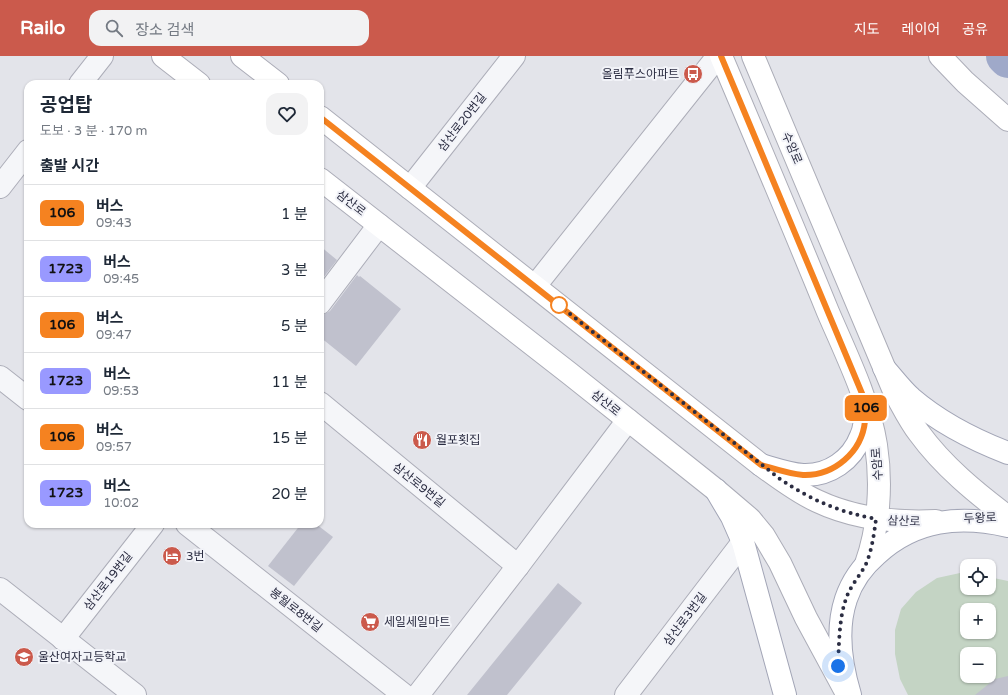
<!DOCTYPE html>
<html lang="ko">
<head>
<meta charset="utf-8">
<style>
	body { margin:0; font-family:"Varela Round","Noto Sans KR",sans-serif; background:#f2f2f3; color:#1f2937; height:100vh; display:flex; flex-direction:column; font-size:15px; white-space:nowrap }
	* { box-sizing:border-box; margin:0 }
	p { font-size:13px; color:#747a83 }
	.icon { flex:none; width:22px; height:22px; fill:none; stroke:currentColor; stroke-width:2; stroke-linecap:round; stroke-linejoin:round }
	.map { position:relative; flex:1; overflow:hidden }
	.panel { position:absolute; left:24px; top:24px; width:300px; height:448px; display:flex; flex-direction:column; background:#fff; border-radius:12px; box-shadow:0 1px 3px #0004 }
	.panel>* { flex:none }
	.badge { padding:0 8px; border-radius:6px; font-size:14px; line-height:26px }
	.tools { position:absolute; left:960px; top:503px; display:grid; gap:8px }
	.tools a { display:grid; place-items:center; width:36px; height:36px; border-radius:8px; background:#fff; box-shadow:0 1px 3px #0004; font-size:20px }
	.you { position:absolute; width:20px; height:20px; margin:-10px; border:3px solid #fff; border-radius:50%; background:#1a73e8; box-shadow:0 0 0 6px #1a73e833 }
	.map>.badge { position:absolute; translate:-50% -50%; box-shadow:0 0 0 2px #fff }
	h2 { padding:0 16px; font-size:15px; line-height:36px }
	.round { display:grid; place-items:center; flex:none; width:42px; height:42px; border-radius:12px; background:#f2f2f3 }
	.summary { display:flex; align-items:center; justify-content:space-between; height:68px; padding:0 16px }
	h1 { font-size:19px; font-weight:700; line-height:30px }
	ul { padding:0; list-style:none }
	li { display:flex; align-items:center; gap:12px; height:56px; padding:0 16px; border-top:1px solid #e0e1e3 }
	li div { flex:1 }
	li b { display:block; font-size:15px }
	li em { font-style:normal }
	li .badge { min-width:44px; font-weight:700; text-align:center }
	header { display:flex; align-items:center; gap:24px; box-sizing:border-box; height:56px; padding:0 20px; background:#cb5a4c; color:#fff }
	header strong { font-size:19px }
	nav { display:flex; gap:22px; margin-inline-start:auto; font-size:14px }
	.search { width:280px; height:36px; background:#f2f2f3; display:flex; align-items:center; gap:10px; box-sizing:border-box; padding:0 14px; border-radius:12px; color:#747a83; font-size:15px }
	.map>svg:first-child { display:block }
	.green { fill:#c4d4c4; fill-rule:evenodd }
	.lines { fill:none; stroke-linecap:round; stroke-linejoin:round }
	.river { stroke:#9fa9c9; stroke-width:38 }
	.building { fill:#c0c1cd }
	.street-casing { stroke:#acadb8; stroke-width:24 }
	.secondary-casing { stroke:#acadb8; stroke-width:24 }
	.primary-casing { stroke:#a2a5b6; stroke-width:24 }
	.street { stroke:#f5f6f9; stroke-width:22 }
	.secondary { stroke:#fff; stroke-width:22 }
	.primary { stroke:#fff; stroke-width:22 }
	.line-casing { stroke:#fff; stroke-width:9 }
	.line { stroke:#f58220; stroke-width:6 }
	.walk { stroke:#2b2d42; stroke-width:4; stroke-dasharray:0 7.2 }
	.stop-dot { fill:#fff; stroke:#f58220; stroke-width:2 }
	.labels { text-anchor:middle; stroke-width:4; stroke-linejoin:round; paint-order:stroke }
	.poi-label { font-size:12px; fill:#2b2d42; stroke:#f2f3f8; text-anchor:start }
	.street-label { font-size:12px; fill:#2b2d42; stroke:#f2f3f8 }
</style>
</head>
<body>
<header>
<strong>Railo</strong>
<div class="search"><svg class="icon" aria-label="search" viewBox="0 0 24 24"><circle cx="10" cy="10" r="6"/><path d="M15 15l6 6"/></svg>장소 검색</div>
<nav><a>지도</a><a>레이어</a><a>공유</a></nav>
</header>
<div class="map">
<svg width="1008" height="639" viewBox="0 0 1008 639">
	<rect width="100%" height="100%" fill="#e3e4ea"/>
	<!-- green -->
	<path class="green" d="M960,517L967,518V532H989V521L1008,525V639H908L900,623L895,598V574L901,553L916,536L937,522ZM967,554H989V576H967ZM967,598H989V620H967Z"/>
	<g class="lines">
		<!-- river -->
		<path class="river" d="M1005,0L1008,3"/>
	</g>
	<!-- building -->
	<g class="building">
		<path d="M320,190L337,204L320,226Z"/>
		<path d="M357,219L359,221L360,220L401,253L356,310L320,281V259L325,258L330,255Z"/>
		<path d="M301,468H316L333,481L294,530L268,510Z"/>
		<path d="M558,527L582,547L507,639H467Z"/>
		<path d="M1008,620V639H975L995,623Z"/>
	</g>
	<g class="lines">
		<!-- street casing -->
		<g class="street-casing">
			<g id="street">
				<path d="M80,28L102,0"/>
				<path d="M0,131L28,95"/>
				<path d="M410,132L514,0"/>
				<path d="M535,230L718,0"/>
				<path d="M320,247L379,169"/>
				<path d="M0,321L28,343"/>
				<path d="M320,347L518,510"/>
				<path d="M187,468L404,639"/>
				<path d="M0,533L135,639"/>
				<path d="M63,583L153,468"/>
				<path d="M418,639L518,510L628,364"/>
				<path d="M626,639L743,486"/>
			</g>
		</g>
		<!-- secondary casing -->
		<g class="secondary-casing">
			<g id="secondary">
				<path d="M163,0L199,28"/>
				<path d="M242,0L278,28"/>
				<path d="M721,0C757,85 793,170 828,256C846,298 869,344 876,389C882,428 879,471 866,508"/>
				<path d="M753,0L894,335C902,349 909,364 919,377C943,410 976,437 1008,461"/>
				<path d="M940,0L965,26L1008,64"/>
				<path d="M320,61L761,409C779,422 797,436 817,445C855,463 895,467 936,465"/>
				<path d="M320,123L569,317L716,434L750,463L764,480L780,507L806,562L846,636"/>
			</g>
		</g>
		<!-- primary casing -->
		<g class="primary-casing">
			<g id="primary">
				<path d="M884,312C893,322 901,333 911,342C939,366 974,384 1008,397"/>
				<path d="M761,409C775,413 789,418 803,419C829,420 852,404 861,380C866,370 865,358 866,347"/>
				<path d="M716,434L732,461L743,486L785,639"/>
				<path d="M850,639C841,609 836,573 846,543C852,525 863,510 877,498C915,463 960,459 1008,470"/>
			</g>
		</g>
		<!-- street -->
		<use href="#street" class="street"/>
		<!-- secondary -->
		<use href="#secondary" class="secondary"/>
		<!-- primary -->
		<use href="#primary" class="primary"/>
	</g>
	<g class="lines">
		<!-- line casing -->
		<g class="line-casing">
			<path id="line" d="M320,61L761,409C775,413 789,418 803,419C834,420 862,396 865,365C866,359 866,353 866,347L721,0"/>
		</g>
		<!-- line -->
		<use href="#line" class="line"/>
		<!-- walk -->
		<path class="walk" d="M559,249L556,247L780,423C811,444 839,456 876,463C874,478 872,494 866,508C860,520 850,530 846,543C839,562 839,589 838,610"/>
	</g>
	<!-- icons -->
	<defs>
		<g id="bus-disc" transform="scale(1)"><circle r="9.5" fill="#cb5a4c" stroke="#f2f3f8"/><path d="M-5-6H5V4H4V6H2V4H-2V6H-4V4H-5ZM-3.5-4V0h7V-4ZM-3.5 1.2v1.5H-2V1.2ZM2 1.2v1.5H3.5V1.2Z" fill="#fff"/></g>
		<g id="restaurant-disc" transform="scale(1)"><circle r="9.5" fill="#cb5a4c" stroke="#f2f3f8"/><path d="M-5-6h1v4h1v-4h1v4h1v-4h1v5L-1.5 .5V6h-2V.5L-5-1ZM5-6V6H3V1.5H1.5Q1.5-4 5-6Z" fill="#fff"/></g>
		<g id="hotel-disc" transform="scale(1)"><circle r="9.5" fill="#cb5a4c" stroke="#f2f3f8"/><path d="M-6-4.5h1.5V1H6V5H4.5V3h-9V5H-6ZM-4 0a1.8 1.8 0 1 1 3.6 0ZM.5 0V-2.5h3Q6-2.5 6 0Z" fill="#fff"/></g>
		<g id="supermarket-disc" transform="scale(1)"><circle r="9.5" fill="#cb5a4c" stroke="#f2f3f8"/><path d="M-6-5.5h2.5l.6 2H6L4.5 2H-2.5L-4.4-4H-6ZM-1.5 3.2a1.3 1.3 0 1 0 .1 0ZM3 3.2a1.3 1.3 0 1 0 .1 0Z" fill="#fff"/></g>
		<g id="school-disc" transform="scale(1)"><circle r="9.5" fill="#cb5a4c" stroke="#f2f3f8"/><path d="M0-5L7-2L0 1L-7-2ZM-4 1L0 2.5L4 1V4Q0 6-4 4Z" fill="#fff"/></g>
	</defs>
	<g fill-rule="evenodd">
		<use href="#bus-disc" x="693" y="18"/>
		<use href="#restaurant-disc" x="422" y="384"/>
		<use href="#hotel-disc" x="172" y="500"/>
		<use href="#supermarket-disc" x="370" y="566"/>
		<use href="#school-disc" x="24" y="601"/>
	</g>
	<!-- markers -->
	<circle class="stop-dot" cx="559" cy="249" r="8"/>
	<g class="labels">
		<!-- poi labels -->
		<g class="poi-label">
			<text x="679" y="22" text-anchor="end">올림푸스아파트</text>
			<text x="436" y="388">월포횟집</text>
			<text x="186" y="504">3번</text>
			<text x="384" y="570">세일세일마트</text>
			<text x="38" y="605">울산여자고등학교</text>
		</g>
		<!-- street labels -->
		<g class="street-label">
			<text transform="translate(462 66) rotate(-52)" y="4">삼산로20번길</text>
			<text transform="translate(792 92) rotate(67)" y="4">수암로</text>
			<text transform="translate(351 147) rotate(38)" y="4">삼산로</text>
			<text transform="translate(606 347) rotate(39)" y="4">삼산로</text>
			<text transform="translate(877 408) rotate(-94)" y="4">수암로</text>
			<text transform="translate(419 429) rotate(39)" y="4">삼산로9번길</text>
			<text transform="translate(980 462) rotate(-3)" y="4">두왕로</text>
			<text transform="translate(904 465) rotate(2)" y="4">삼산로</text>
			<text transform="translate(108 525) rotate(-52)" y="4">삼산로19번길</text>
			<text transform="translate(296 554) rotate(38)" y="4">봉월로8번길</text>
			<text transform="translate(685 563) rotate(-53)" y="4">삼산로3번길</text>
		</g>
	</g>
</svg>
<div class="tools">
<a><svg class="icon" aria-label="locate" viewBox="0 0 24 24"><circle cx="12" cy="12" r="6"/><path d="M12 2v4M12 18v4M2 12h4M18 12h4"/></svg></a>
<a>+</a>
<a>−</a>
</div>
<div class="you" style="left:838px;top:610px"></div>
<b class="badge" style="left:866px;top:352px;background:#f58220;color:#111">106</b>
<section class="panel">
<div class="summary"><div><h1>공업탑</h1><p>도보 · 3 분 · 170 m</p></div><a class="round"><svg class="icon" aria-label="heart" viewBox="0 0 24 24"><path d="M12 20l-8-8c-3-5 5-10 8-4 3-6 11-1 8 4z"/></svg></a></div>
<h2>출발 시간</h2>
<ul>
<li><span class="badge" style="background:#f58220;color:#111">106</span><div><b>버스</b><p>09:43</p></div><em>1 분</em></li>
<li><span class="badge" style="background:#99f;color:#111">1723</span><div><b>버스</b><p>09:45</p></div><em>3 분</em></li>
<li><span class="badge" style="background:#f58220;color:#111">106</span><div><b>버스</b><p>09:47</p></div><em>5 분</em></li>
<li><span class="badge" style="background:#99f;color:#111">1723</span><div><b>버스</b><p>09:53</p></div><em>11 분</em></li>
<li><span class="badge" style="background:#f58220;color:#111">106</span><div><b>버스</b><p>09:57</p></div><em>15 분</em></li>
<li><span class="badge" style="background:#99f;color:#111">1723</span><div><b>버스</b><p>10:02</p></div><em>20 분</em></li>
</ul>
</section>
</div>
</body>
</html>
